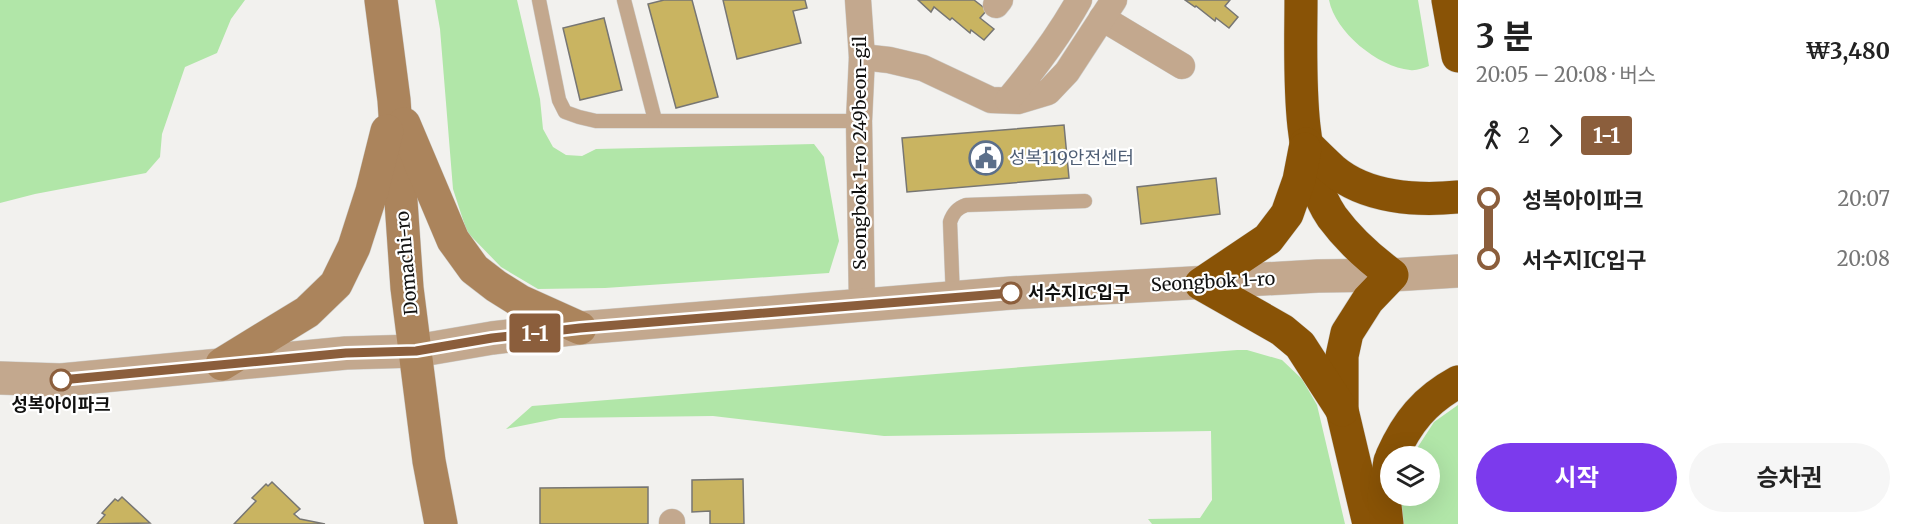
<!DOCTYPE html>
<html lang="ko">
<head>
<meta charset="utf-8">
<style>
	body { margin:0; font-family:Merriweather,"Noto Sans KR",serif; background:#f6f6f6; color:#222; height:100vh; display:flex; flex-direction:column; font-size:22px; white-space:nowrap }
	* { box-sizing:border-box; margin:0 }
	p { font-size:20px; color:#767676 }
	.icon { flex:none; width:33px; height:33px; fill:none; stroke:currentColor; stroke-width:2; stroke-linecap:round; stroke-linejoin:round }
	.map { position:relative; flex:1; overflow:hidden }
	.side { display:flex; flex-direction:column; background:#fff; width:450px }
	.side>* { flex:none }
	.badge { padding:0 12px; border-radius:4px; font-size:21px; line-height:39px }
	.fabs { position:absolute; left:1380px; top:446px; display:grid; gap:12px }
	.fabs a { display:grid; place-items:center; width:60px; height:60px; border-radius:50%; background:#fff; box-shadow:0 6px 24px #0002; font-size:30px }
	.map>.badge { position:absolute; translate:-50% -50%; box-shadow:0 0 0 3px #fff }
	.legs { display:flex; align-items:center; gap:9px; height:66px; padding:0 18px; font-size:20px }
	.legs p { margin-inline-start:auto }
	.overview { display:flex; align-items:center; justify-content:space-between; height:102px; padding:0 18px }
	h1 { font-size:33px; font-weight:700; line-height:45px }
	.action { display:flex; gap:12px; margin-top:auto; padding:12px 18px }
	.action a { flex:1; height:69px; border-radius:36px; background:#7c3aed; color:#fff; font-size:24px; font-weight:700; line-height:69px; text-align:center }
	.action a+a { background:#f6f6f6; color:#222 }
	ul { padding:0 18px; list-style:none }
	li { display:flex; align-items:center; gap:21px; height:60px; font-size:22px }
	li i { display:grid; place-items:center; width:9px; height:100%; margin:0 8px; background:currentColor }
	li i::after { content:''; width:15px; height:15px; margin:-8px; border:4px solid; border-radius:50%; background:#fff }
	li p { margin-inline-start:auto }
	li:first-child i { background:linear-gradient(#0000 50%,currentColor 0) }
	li:last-child i { background:linear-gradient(currentColor 50%,#0000 0) }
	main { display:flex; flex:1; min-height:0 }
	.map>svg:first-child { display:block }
	.green { fill:#b1e6a8 }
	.building { fill:#c9b461; stroke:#777673; stroke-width:1.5 }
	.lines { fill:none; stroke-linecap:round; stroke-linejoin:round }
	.service-casing { stroke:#cecdca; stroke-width:15 }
	.minor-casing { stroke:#cecdca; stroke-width:27 }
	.tertiary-casing { stroke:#cecdca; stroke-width:34 }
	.secondary-casing { stroke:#cecdca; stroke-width:34 }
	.motorway-casing { stroke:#cecdca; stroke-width:34 }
	.service { stroke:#c3a88e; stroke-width:14 }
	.minor { stroke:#c3a88e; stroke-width:26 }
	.tertiary { stroke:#c3a88e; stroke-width:33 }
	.secondary { stroke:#ab845c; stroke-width:33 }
	.motorway { stroke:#895306; stroke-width:33 }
	.line-1-casing { stroke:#fff; stroke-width:14 }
	.line-1 { stroke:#8b5e3c; stroke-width:9 }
	.stop-1-dot { fill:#fff; stroke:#8b5e3c; stroke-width:3 }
	.labels { text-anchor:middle; stroke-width:4.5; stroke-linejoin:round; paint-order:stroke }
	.street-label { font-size:18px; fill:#111110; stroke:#fff }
	.service-label { font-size:18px; fill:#4e5e75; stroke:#fff; text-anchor:start }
	.stop-label { font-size:18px; font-weight:bold; fill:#111110; stroke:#fff; text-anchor:start }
</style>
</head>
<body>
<main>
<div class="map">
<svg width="1458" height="524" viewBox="0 0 1458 524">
	<rect width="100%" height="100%" fill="#f2f1ee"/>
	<!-- green -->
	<g class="green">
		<path d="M0,0H245L231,19L217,53L185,67L162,134L160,157L146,173L35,194L0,203Z"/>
		<path d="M435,0H517L540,99L543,129L553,147L566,155L582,156L596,149L814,144L824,157L839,241L829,273L605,288L538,289L501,267L467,232L453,189L440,29Z"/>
		<path d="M1329,0H1418L1429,66C1423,68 1416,71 1410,70C1378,67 1335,32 1329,0Z"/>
		<path d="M1237,350H1247L1282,360L1302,379L1317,405L1345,524H1152L1148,519L1200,518L1212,500L1211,431L884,436L713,416L560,418L506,429L532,406Z"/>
		<path d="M1458,405V524H1399L1398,495H1430V456H1412L1434,422Z"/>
	</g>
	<!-- building -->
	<g class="building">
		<path d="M664,0H692L718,97L676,108L648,4Z"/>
		<path d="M723,0H805L807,8L793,11L801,43L737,59Z"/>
		<path d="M918,0H974L987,10L980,18L994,29L984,40L971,30L970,33L952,18L950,20L934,7L931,12Z"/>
		<path d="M1185,0H1230L1225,6L1238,17L1229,28L1216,18L1215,21L1196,6L1195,7Z"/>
		<path d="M604,18L622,90L580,100L563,28Z"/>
		<path d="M1064,125L1069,178L907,192L902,138Z"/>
		<path d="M1216,178L1220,214L1141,224L1137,187Z"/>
		<path d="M743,479L744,524H710V511L692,512V480Z"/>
		<path d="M272,482L300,509L294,514L300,519L325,524H234L256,501L252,498L266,484L268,486Z"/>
		<path d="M648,487V524H540V488Z"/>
		<path d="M122,497L150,523L97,524L105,515L102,513L115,499L118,501Z"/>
	</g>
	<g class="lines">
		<!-- service casing -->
		<g class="service-casing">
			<g id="service">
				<path d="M539,0L559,100L565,112L579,117L596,121H859"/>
				<path d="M624,0L655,120"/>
				<path d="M953,298L950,222C953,213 957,208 966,205L1085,201"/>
			</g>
		</g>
		<!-- minor casing -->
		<g class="minor-casing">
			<g id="minor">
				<path d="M858,0L862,57L859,121L862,305"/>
				<path d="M996,5L1000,0"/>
				<path d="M1102,18L1182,66"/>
				<path d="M862,57L889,60L923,68L991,100L1018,101L1048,92L1067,72L1114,0"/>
				<path d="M1008,100C1034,69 1059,36 1079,0"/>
				<path d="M672,524V522"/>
			</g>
		</g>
		<!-- tertiary casing -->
		<g class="tertiary-casing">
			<path id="tertiary" d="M0,378L61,380L346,353L416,351L492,338L580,328L1011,293L1318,276L1392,275L1458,271"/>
		</g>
		<!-- secondary casing -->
		<g class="secondary-casing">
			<g id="secondary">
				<path d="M381,0L394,100L407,288L429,461L441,524"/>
				<path d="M404,124L453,240L474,269L496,286L520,301L580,328"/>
				<path d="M222,364L307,312L336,284L354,247L372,191L387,131"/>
			</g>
		</g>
		<!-- motorway casing -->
		<g class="motorway-casing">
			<g id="motorway">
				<path d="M1301,0C1301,64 1295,163 1332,217C1349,240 1369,258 1392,275L1368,300L1347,333L1342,356V410L1369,524"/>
				<path d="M1448,0L1458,56"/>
				<path d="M1306,144C1315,153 1324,162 1333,170C1366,198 1417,201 1458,197"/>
				<path d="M1305,149L1299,180L1287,214L1268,239L1201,284L1282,330L1300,345L1342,410"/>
				<path d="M1392,456C1407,422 1425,400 1458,382"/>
				<path d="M1387,524L1384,497L1390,461"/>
			</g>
		</g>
		<!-- service -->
		<use href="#service" class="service"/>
		<!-- minor -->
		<use href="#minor" class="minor"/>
		<!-- tertiary -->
		<use href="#tertiary" class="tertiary"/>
		<!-- secondary -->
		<use href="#secondary" class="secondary"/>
		<!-- motorway -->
		<use href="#motorway" class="motorway"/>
	</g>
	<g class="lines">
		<!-- line-1 casing -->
		<g class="line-1-casing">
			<path id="line-1" d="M61,380L346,353L416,351L492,338L580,328L1011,293"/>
		</g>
		<!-- line-1 -->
		<use href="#line-1" class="line-1"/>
	</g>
	<!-- icons -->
	<defs>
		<g id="civic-ring" transform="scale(1.725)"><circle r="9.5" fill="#fff" stroke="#5c6f8a" stroke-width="1.5"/><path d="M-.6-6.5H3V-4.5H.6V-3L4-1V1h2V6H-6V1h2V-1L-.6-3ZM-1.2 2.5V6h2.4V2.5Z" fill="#5c6f8a"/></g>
	</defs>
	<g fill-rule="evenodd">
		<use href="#civic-ring" x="986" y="158"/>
	</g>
	<!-- markers -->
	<g class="stop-1-dot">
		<circle cx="1011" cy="293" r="10"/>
		<circle cx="61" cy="380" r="10"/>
	</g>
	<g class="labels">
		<!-- street labels -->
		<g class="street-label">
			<text transform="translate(860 153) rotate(-90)" y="6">Seongbok 1-ro 249beon-gil</text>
			<text transform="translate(407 263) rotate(-95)" y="6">Domachi-ro</text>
			<text transform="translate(1213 282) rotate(-3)" y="6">Seongbok 1-ro</text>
		</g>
		<!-- service labels -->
		<g class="service-label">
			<text x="1009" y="164">성복119안전센터</text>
		</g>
		<!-- stop labels -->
		<g class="stop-label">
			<text x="1028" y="299">서수지IC입구</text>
			<text x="61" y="411" text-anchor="middle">성복아이파크</text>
		</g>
	</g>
</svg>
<div class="fabs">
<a><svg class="icon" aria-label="layers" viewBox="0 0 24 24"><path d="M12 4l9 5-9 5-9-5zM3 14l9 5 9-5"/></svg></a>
</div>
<b class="badge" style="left:535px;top:333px;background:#8b5e3c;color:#fff">1-1</b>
</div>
<section class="side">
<div class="overview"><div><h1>3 분</h1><p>20:05 – 20:08 · 버스</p></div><b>₩3,480</b></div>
<div class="legs"><svg class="icon" aria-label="walk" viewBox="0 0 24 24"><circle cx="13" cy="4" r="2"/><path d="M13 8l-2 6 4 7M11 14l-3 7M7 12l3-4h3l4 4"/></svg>2<svg class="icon" aria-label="forward" viewBox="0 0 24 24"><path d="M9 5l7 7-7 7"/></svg><b class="badge" style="background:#8b5e3c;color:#fff">1-1</b></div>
<ul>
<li><i style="color:#8b5e3c"></i><b>성복아이파크</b><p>20:07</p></li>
<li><i style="color:#8b5e3c"></i><b>서수지IC입구</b><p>20:08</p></li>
</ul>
<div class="action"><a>시작</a><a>승차권</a></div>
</section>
</main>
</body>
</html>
